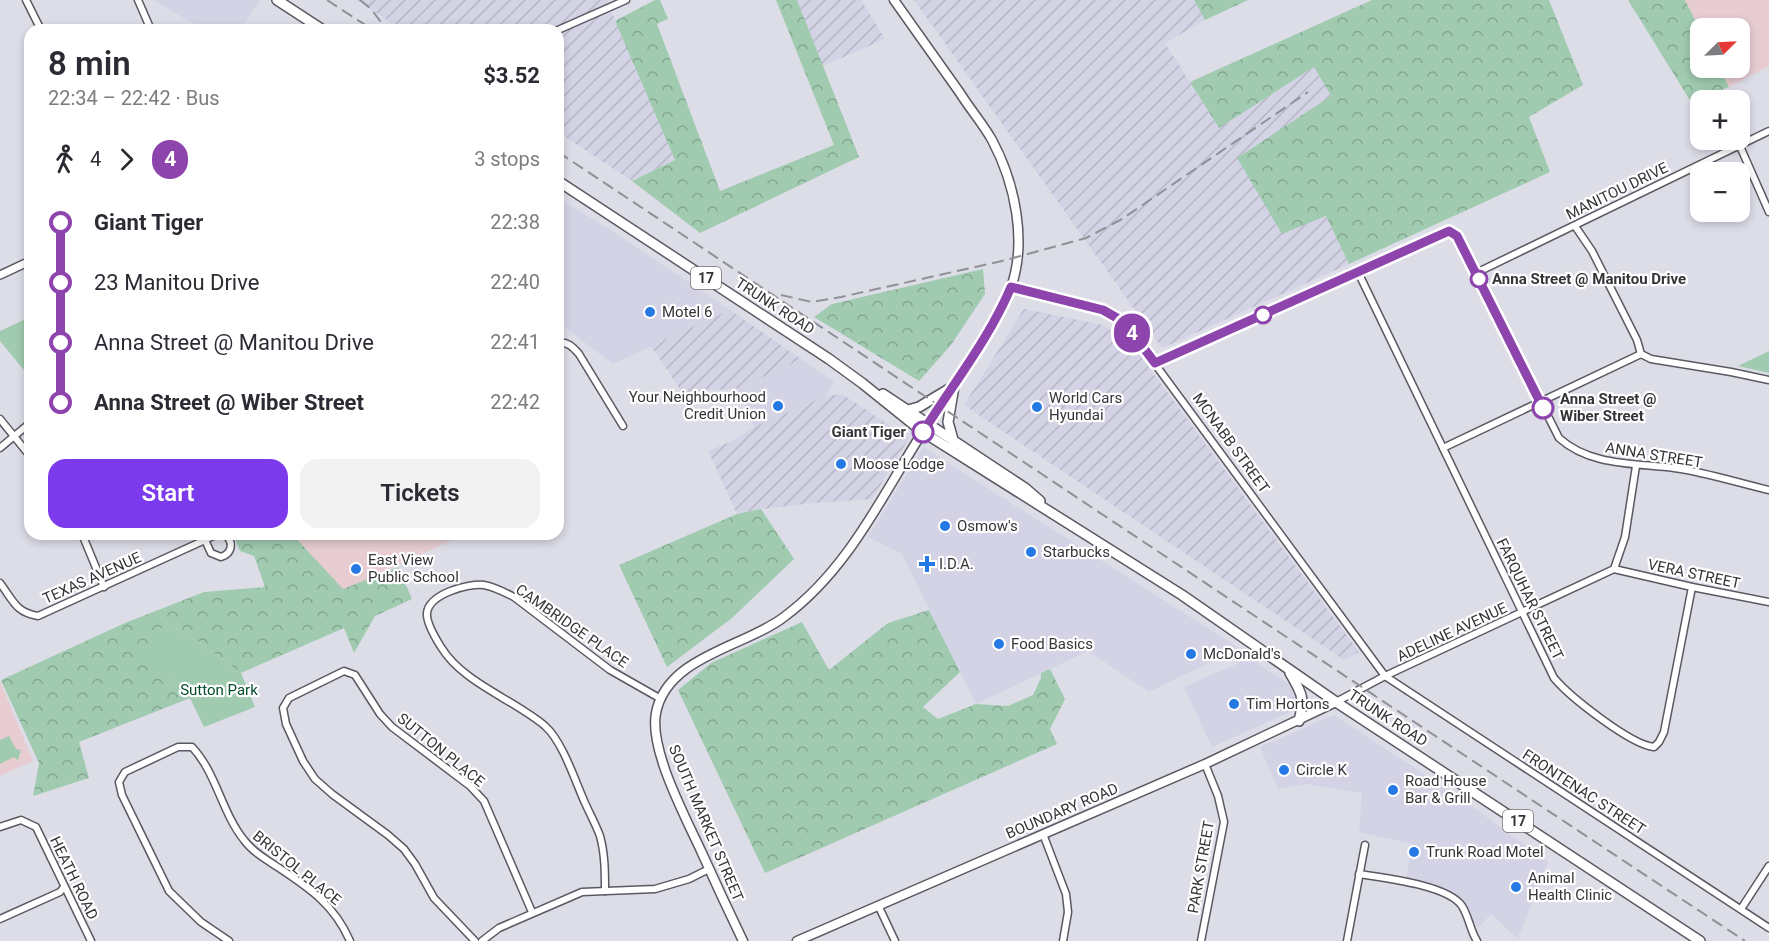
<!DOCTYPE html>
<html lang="en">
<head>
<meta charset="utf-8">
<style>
	body { margin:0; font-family:Roboto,sans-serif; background:#f2f2f3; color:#2b2b33; height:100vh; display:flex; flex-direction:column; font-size:22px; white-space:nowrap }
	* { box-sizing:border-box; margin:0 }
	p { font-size:20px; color:#7c7c81 }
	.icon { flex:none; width:33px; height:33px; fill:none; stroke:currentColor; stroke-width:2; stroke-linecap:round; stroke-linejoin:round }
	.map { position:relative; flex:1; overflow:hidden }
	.details { position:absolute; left:24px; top:24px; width:540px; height:516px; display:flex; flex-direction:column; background:#fff; border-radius:18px; box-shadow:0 3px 9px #0003 }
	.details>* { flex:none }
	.badge { padding:0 12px; border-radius:20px; font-size:21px; line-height:39px }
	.needle { width:39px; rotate:66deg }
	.tools { position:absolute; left:1690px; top:18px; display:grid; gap:12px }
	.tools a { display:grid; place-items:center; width:60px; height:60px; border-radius:12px; background:#fff; box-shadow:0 3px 9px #0003; font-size:30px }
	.map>.badge { position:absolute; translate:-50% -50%; box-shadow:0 0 0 3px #fff }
	.legs { display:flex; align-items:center; gap:9px; height:66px; padding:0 24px; font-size:20px }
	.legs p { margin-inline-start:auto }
	.head { display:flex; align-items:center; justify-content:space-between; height:102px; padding:0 24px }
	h1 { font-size:33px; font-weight:600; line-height:45px }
	.primary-button { display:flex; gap:12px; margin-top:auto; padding:12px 24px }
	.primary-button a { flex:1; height:69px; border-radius:18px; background:#7c3aed; color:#fff; font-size:24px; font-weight:600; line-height:69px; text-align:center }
	.primary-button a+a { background:#f2f2f3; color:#2b2b33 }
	ul { padding:0 24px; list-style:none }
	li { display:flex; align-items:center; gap:21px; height:60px; font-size:22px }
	li i { display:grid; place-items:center; width:9px; height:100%; margin:0 8px; background:currentColor }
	li i::after { content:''; width:15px; height:15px; margin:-8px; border:4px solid; border-radius:50%; background:#fff }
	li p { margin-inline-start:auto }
	li:first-child i { background:linear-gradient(#0000 50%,currentColor 0) }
	li:last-child i { background:linear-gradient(currentColor 50%,#0000 0) }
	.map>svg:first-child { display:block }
	.built { fill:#d3d3e5 }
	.industrial { fill:url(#industrial-furrows) }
	.education { fill:#e7cdd2 }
	.forest { fill:url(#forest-crowns) }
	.green { fill:#a0cbb0 }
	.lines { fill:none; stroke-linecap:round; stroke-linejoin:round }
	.minor-casing { stroke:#595962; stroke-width:9 }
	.tertiary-casing { stroke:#595962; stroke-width:10 }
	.secondary-casing { stroke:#595962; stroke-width:11 }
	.trunk-casing { stroke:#595962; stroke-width:12 }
	.minor { stroke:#fff; stroke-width:6 }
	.tertiary { stroke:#fff; stroke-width:7 }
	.secondary { stroke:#fff; stroke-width:8 }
	.trunk { stroke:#fff; stroke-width:9 }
	.rail { stroke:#909098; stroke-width:2; stroke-dasharray:12 6; stroke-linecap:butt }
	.line-1-casing { stroke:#fff; stroke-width:14 }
	.line-1 { stroke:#8e44ad; stroke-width:9 }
	.stop-1-dot { fill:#fff; stroke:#8e44ad; stroke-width:3 }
	.poi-dot { fill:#2579e4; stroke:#fff; stroke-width:2 }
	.labels { text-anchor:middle; stroke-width:4.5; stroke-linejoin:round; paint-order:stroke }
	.shield { fill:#fff; stroke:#727274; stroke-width:1.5 }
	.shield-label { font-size:14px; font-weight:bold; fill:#353539 }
	.street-label { font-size:15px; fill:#353539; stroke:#fff }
	.stop-label { font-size:15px; font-weight:bold; fill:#353539; stroke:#fff; text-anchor:start }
	.poi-label { font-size:15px; fill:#353539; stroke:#fff; text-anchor:start }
	.park-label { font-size:15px; fill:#054d2e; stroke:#fff }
</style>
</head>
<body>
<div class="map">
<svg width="1769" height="941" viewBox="0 0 1769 941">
	<defs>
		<pattern id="industrial-furrows" width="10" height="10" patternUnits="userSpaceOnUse" patternTransform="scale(1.5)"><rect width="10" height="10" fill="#d3d3e5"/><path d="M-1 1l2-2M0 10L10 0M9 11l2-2" fill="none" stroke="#b6b6c5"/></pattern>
		<pattern id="forest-crowns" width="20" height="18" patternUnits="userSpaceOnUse" patternTransform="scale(1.5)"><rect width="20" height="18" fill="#a0cbb0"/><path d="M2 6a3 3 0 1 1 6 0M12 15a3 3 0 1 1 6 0" fill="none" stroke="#83a690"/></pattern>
	</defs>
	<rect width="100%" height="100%" fill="#dddde8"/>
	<!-- built -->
	<g class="built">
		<path d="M154,0H260L240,30H203Z"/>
		<path d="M558,198L609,229L730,310L613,364L566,328L558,312Z"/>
		<path d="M801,359L834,382L826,396L754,427L738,389Z"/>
		<path d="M923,447L1239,648L1149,692L1088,651L976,704L902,554L868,537Z"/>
		<path d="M1250,658L1297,690L1299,708L1212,747L1184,687Z"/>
		<path d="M1334,715L1462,799L1548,862L1518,939L1491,914L1478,928L1444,888L1406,878L1413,844L1359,832L1362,793L1306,784L1278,789L1260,747Z"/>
	</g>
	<!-- industrial -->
	<g class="industrial">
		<path d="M357,0H608L615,21L675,160L632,181L558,132V30H402Z"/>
		<path d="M797,0H861L885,39L823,66Z"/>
		<path d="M914,0H1194L1205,20L1165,43L1219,128L1314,67L1331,96L1326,216L1349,264L1162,348Z"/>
		<path d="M1024,309L1103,325L1133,346L1359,652L1344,660L964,405Z"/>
		<path d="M730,310L801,359L738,389L709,390L686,398L651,346Z"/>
		<path d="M842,394L909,438L872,499L813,503L761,509L737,514L708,451L732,441L754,427L826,396Z"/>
	</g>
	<!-- education -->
	<g class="education">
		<path d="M1685,0H1769V66L1729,87L1719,68H1740V28H1701V32Z"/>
		<path d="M286,534H466L343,590Z"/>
		<path d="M0,681L33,761L0,776Z"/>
	</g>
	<!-- forest -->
	<g class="forest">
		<path d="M655,0H660L668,19L657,24L720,191L834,145L776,0H797L859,157L700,233L632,181L675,160L615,21Z"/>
		<path d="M1194,0H1248L1205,20Z"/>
		<path d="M1372,0H1549L1583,85L1529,117L1550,172L1349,264L1326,216L1282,234L1237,158L1331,96L1314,67L1219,128L1190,82Z"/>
		<path d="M1628,0H1685L1701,32V68H1719L1729,87L1691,102Z"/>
		<path d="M983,269L985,294L951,345L919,381L814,317L832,304Z"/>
		<path d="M761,509L794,559L732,618L667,667L619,565L737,514Z"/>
		<path d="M233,534H292L343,589L398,567L412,599L375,616L354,653L344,628L241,673L193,638L165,622L167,676L192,690L190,698L79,742L89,778L33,796L39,763L1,680L125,623L204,592L265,587L254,556L240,551Z"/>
		<path d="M929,610L960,672L923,707L938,719L976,704L1008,706L1033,695L1041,678V673L1050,669L1065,699L1050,729L1057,744L765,873L678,690L711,663L802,622L829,670L888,623Z"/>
	</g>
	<!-- green -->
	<g class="green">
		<path d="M30,317V364L24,370L0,341V331Z"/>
		<path d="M1769,351V373L1738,366Z"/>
		<path d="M165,622L193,638L241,673L255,707L204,727L190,698L191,690L167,676L165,669L145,656Z"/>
		<path d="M9,736L16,749L21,750L18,760L14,757L0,764V740Z"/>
	</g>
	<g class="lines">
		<!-- minor casing -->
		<g class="minor-casing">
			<g id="minor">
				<path d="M26,0L41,30"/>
				<path d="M138,0L151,30"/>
				<path d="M558,30L626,0"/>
				<path d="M1739,144L1769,212"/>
				<path d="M1575,226L1592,251L1637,340L1641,354L1651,359L1731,372L1769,380"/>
				<path d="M1358,272L1554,678C1570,697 1631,745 1654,747L1659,742L1664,732L1692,587"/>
				<path d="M1476,273L1769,131"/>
				<path d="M1011,287L1103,310L1124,322L1385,676L1769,928"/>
				<path d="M558,343C567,341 573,347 579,354L623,426"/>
				<path d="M1155,363L1449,231L1457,236L1559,438C1590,466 1634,463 1674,468C1705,472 1738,483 1769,490"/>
				<path d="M0,419L30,456"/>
				<path d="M0,448L30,423"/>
				<path d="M1443,448L1641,354"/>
				<path d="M82,534L104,587"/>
				<path d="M217,534L205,540L211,553L221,557C233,553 234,541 224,534"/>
				<path d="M1614,569L1692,587L1769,602"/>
				<path d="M0,583C13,600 15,612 38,616L205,540"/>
				<path d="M1336,702L1385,676L1614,569L1625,537L1636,466"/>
				<path d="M0,827L21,820L36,827L91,941"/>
				<path d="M1043,834L1066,894L1068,912L1063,941"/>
				<path d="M1359,874C1384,878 1448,885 1462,906C1469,917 1470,930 1477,941"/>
				<path d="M605,891C605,873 605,854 600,836C596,825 590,814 585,803C575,781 563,742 545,726C513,699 463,683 441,647C436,639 426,623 427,613C429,594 468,583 484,585C495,587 504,592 514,597L610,670L661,699"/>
				<path d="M878,905L895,941"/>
				<path d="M1741,909L1769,866"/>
				<path d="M0,919L60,892L64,887"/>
				<path d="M229,941L201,922L169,891L122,795L119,782L125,772L178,747H192C216,772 222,813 244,840C252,851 265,859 276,866C309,888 334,904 350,941"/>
				<path d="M475,941L434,898L415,864L404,849L388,835L332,794L315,779L303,761L286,724L283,708L289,698L344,671L355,675L380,714L392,727L470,786L484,801L532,912"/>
				<path d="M482,941L499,928L582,892L655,889L689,879L709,869"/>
				<path d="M1201,941L1224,822L1218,796L1205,764"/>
				<path d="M1347,941L1365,845"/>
			</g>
		</g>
		<!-- tertiary casing -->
		<g class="tertiary-casing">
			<path id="tertiary" d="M0,275L30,261"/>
		</g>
		<!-- secondary casing -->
		<g class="secondary-casing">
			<g id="secondary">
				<path d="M743,941C729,912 715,882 702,853C686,818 649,750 656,713C667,656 745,647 784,617C845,572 878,504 917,441C939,407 961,374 982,340C992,323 1003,308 1010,290C1028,243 1015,183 992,140C983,124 970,109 960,93C938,62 916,31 894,0"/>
				<path d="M797,941L1205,764L1336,702"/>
			</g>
		</g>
		<!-- trunk casing -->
		<g class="trunk-casing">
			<g id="trunk">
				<path d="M277,0L323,30"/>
				<path d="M558,181L829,359L862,383L923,432L1182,595L1336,702L1700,941"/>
				<path d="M883,394L1025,488L1040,501"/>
				<path d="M908,410L919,407L954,386"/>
				<path d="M954,443L948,422L954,386"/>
				<path d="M1290,673C1302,694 1305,697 1299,721"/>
			</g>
		</g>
		<!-- minor -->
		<use href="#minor" class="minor"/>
		<!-- tertiary -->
		<use href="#tertiary" class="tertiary"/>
		<!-- secondary -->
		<use href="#secondary" class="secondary"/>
		<!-- trunk -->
		<use href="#trunk" class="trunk"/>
		<!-- rail -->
		<g class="rail">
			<path d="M327,0L373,30"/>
			<path d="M360,0L371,9L387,30"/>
			<path d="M558,152C954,415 1348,679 1745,941"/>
			<path d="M781,295L812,302L841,297L1002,261L1086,238L1122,219L1308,92"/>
		</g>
	</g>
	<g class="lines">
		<!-- line-1 casing -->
		<g class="line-1-casing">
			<path id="line-1" d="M923,432C953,384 989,339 1011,287L1103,310L1124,322L1155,363L1449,231L1457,236L1543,408"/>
		</g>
		<!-- line-1 -->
		<use href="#line-1" class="line-1"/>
	</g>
	<!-- markers -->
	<g class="stop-1-dot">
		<circle cx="1479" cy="279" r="8"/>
		<circle cx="1263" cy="315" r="8"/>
		<circle cx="1543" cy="408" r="10"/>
		<circle cx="923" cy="432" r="10"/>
	</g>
	<g class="poi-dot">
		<circle cx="650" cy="312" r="6"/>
		<circle cx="778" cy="406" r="6"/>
		<circle cx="1037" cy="407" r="6"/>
		<circle cx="841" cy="464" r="6"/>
		<circle cx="945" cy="526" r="6"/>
		<circle cx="1031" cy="552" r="6"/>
		<path d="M924 555h6v6h6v6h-6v6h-6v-6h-6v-6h6z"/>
		<circle cx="356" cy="569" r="6"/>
		<circle cx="999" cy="644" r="6"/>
		<circle cx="1191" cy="654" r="6"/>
		<circle cx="1234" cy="704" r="6"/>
		<circle cx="1284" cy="770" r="6"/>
		<circle cx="1393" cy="790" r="6"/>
		<circle cx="1414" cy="852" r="6"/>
		<circle cx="1516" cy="887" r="6"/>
	</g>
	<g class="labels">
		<!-- shield labels -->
		<g class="shield">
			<rect x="691" y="267" width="30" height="22" rx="4.5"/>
			<rect x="1503" y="810" width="30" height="22" rx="4.5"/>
		</g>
		<g class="shield-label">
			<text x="706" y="283">17</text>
			<text x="1518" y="826">17</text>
		</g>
		<!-- street labels -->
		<g class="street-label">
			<text transform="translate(1617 191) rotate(-26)" y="5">MANITOU DRIVE</text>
			<text transform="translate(775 306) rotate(33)" y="5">TRUNK ROAD</text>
			<text transform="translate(1231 443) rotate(54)" y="5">MCNABB STREET</text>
			<text transform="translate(1654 455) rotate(9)" y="5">ANNA STREET</text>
			<text transform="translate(1694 574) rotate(12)" y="5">VERA STREET</text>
			<text transform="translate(92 578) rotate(-24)" y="5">TEXAS AVENUE</text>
			<text transform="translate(1530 599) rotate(64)" y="5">FARQUHAR STREET</text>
			<text transform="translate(572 626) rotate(35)" y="5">CAMBRIDGE PLACE</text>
			<text transform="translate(1452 632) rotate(-25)" y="5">ADELINE AVENUE</text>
			<text transform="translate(1388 718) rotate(33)" y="5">TRUNK ROAD</text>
			<text transform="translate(441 750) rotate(39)" y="5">SUTTON PLACE</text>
			<text transform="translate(1584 792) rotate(33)" y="5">FRONTENAC STREET</text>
			<text transform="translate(1062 811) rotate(-23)" y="5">BOUNDARY ROAD</text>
			<text transform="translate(706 823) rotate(67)" y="5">SOUTH MARKET STREET</text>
			<text transform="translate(1201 867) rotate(-80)" y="5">PARK STREET</text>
			<text transform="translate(297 868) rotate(39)" y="5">BRISTOL PLACE</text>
			<text transform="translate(74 878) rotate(64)" y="5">HEATH ROAD</text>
		</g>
		<!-- stop labels -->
		<g class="stop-label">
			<text x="1492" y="284">Anna Street @ Manitou Drive</text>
			<text x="1560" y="404">Anna Street @<tspan x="1560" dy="17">Wiber Street</tspan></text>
			<text x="906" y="437" text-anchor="end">Giant Tiger</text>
		</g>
		<!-- poi labels -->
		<g class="poi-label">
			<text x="662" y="317">Motel 6</text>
			<text x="766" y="402" text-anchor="end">Your Neighbourhood<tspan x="766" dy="17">Credit Union</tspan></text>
			<text x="1049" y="403">World Cars<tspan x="1049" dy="17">Hyundai</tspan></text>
			<text x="853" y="469">Moose Lodge</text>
			<text x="957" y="531">Osmow's</text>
			<text x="1043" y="557">Starbucks</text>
			<text x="368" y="565">East View<tspan x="368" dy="17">Public School</tspan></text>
			<text x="939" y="569">I.D.A.</text>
			<text x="1011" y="649">Food Basics</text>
			<text x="1203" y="659">McDonald's</text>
			<text x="1246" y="709">Tim Hortons</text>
			<text x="1296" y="775">Circle K</text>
			<text x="1405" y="786">Road House<tspan x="1405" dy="17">Bar &amp; Grill</tspan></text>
			<text x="1426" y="857">Trunk Road Motel</text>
			<text x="1528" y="883">Animal<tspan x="1528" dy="17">Health Clinic</tspan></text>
		</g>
		<!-- park labels -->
		<g class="park-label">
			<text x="219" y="695">Sutton Park</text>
		</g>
	</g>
</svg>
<div class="tools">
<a><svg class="needle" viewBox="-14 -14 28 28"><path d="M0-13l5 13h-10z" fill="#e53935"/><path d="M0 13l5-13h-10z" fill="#7c7c81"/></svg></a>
<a>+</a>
<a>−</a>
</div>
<b class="badge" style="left:1132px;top:333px;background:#8e44ad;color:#fff">4</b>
<section class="details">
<div class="head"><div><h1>8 min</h1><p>22:34 – 22:42 · Bus</p></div><b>$3.52</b></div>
<div class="legs"><svg class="icon" aria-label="walk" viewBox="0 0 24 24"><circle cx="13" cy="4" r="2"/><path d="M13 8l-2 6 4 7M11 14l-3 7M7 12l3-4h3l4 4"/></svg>4<svg class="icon" aria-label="forward" viewBox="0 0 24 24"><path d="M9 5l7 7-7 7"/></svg><b class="badge" style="background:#8e44ad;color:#fff">4</b><p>3 stops</p></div>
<ul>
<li><i style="color:#8e44ad"></i><b>Giant Tiger</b><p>22:38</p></li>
<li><i style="color:#8e44ad"></i><span>23 Manitou Drive</span><p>22:40</p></li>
<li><i style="color:#8e44ad"></i><span>Anna Street @ Manitou Drive</span><p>22:41</p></li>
<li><i style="color:#8e44ad"></i><b>Anna Street @ Wiber Street</b><p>22:42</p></li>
</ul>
<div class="primary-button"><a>Start</a><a>Tickets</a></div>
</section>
</div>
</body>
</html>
